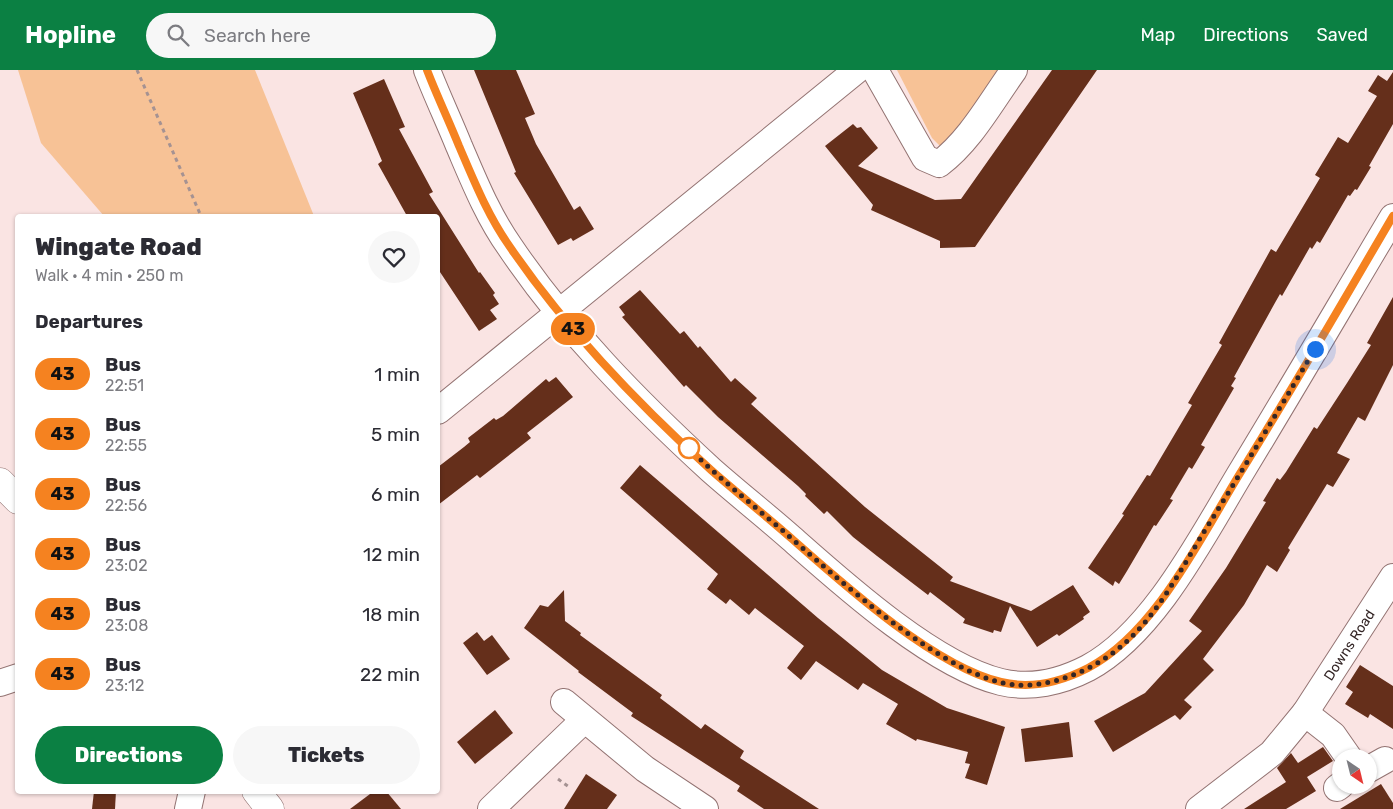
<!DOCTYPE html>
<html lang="en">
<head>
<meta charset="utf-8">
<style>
	body { margin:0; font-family:Rubik,sans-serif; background:#f7f7f7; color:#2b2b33; height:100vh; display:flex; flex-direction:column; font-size:19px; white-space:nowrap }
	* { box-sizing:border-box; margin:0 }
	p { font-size:16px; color:#7c7c81 }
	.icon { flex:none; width:28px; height:28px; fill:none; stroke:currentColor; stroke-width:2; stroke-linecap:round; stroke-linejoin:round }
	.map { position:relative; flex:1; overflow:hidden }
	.sheet { position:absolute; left:15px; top:144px; width:425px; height:580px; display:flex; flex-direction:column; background:#fff; border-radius:5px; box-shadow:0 1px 4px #0004 }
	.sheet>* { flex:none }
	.badge { padding:0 10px; border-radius:16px; font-size:18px; line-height:32px }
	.needle { width:32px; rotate:145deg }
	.controls { position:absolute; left:1332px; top:679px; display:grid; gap:10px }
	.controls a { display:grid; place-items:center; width:45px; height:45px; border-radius:50%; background:#fff; box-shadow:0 1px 4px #0004; font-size:25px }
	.you { position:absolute; width:25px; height:25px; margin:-12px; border:4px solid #fff; border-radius:50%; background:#1a73e8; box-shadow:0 0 0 8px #1a73e833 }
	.map>.badge { position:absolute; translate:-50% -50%; box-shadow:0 0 0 2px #fff }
	h2 { padding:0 20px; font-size:19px; line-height:45px }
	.round { display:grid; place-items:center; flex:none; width:52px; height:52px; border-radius:26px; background:#f7f7f7 }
	.summary { display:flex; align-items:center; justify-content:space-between; height:85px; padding:0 20px }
	h1 { font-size:24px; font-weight:800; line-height:38px }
	.action { display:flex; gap:10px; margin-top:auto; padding:10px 20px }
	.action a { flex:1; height:58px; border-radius:30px; background:#0b8043; color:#fff; font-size:20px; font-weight:800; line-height:58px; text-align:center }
	.action a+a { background:#f7f7f7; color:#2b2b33 }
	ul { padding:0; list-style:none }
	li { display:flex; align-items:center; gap:15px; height:60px; padding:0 20px }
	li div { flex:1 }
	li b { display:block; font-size:19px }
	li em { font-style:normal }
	li .badge { min-width:55px; font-weight:700; text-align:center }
	header { display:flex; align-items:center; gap:30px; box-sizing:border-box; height:70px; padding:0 25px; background:#0b8043; color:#fff }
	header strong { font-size:24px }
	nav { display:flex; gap:28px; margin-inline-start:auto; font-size:18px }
	.search { width:350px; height:45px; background:#f7f7f7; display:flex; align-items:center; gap:12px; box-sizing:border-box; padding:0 18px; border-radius:28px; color:#7c7c81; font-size:19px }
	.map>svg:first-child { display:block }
	.green { fill:#f7c296 }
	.building { fill:#652f1b }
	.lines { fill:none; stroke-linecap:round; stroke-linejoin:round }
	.street-casing { stroke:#937372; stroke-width:28 }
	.highway-casing { stroke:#937372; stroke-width:29 }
	.path { stroke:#a59292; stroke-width:3; stroke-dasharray:4 4; stroke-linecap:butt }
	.street { stroke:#fff; stroke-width:26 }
	.highway { stroke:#fff; stroke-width:28 }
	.line-casing { stroke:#fff; stroke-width:11 }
	.line { stroke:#f58220; stroke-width:8 }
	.walk { stroke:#342626; stroke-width:5; stroke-dasharray:0 9 }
	.stop-dot { fill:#fff; stroke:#f58220; stroke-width:2.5 }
	.labels { text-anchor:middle; stroke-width:5; stroke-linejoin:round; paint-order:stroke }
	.street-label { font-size:14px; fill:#342626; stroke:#fff }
</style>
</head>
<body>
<header>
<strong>Hopline</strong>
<div class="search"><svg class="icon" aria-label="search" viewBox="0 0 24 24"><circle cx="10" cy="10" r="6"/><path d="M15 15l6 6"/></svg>Search here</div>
<nav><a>Map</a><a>Directions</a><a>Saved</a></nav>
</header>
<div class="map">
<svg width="1393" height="739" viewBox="0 0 1393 739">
	<rect width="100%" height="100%" fill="#fae4e3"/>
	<!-- green -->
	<g class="green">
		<path d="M18,0H255L314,146H104L41,73Z"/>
		<path d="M897,0H999L946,75L940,76L932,68Z"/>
	</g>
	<!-- building -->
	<g class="building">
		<path d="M474,0H516L535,44L525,48L536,74L574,140L580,136L594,159L573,171L571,168L558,175L514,103L516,102Z"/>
		<path d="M1052,0H1097L975,177L940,178V171L871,140L873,135L825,76L853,54L857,58L861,57L878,78L858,96L935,130L961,129Z"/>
		<path d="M1393,2V54L1369,96L1371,97L1357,120L1355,119L1350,126L1348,125L1320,173L1317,171L1312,179L1310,177L1282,226L1280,224L1276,231L1234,307L1236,308L1231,316L1234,318L1201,375L1205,377L1192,399L1189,397L1170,429L1173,430L1156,456L1154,455L1127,501L1119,514L1115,511L1113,516L1088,498L1124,445L1122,444L1147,405L1150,406L1192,335L1188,333L1222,275L1219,273L1271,179L1276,182L1320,108L1315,105L1338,67L1348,73L1377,26L1368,21L1378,5L1387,11Z"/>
		<path d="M384,9L405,57L399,59L433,122L429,124L479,203L480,202L495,223L493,225L499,234L490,240L497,249L479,261L438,199V146H407L378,94L382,91L353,23Z"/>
		<path d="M640,220L680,264L684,261L698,278L700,276L731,312L735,308L757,328L751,334L865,437L953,507L950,511L1031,541L1073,515L1090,542L1083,547L1084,549L1059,566L1057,564L1037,577L1010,536L1001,562L994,560L993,563L963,553L965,549L930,522L928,525L877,486L853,467L827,441L824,444L805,426L806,424L798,416L718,347L686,315L684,317L622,247L625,245L619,237Z"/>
		<path d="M1393,227V295L1365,351L1358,347L1337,383L1350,389L1333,417L1327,414L1288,478L1290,480L1277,502L1267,495L1244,535L1203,589L1214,600L1184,630L1192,637L1180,650L1175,645L1113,682L1094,651L1145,623L1202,561L1189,551L1226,498L1266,432L1263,431L1277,408L1280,410L1286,402L1314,357L1317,359L1347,313L1371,275L1367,273Z"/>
		<path d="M556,307L573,327L527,363L531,368L480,408L477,405L438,435V397L464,377L470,372L468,368L494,348L496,350L503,346L546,309L549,312Z"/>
		<path d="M640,395L818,548L882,600L947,638L1005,657L987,715L965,708L970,694L965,693L968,682L917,669L916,671L886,654L898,634L863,613L858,620L816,591L801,610L787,598L804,576L755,538L749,545L730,529L726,534L707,519L718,504L620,418Z"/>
		<path d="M564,520L565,551L581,563L580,565L662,625L660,628L701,659L705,654L744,681L740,688L819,739H764L737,721L740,716L631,646L633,643L578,602L579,601L524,558L540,535L548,537Z"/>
		<path d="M477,562L484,571L492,565L510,589L487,605L463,573Z"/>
		<path d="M1360,595L1393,616V659L1370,644L1368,648L1345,634L1353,622L1346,617Z"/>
		<path d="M495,640L513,663L475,694L457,672Z"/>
		<path d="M1069,652L1073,687L1025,692L1021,659Z"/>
		<path d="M1323,677L1333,691L1307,707L1316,721L1286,739H1244L1286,712L1277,698L1291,683L1298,693Z"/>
		<path d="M586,704L617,725L607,739H564Z"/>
		<path d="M1381,714L1393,733V739H1340Z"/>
		<path d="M94,721H116L115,739H92Z"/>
		<path d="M374,721H386L401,739H350Z"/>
	</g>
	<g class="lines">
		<!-- street casing -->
		<g class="street-casing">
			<g id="street">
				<path d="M427,0C437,26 449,51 459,76C474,111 488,146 510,177C566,260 637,332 711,400C737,423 765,445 791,468C843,514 934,596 1001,612C1030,619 1061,612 1088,598C1155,562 1204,463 1243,399C1294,315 1343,231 1393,147"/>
				<path d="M875,0L925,88L939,94C970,71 991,32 1014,0"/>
				<path d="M438,341L857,0"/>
				<path d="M0,613L18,607"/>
				<path d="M564,632L645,699L705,739"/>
				<path d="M1305,643L1333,665L1349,688"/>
				<path d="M1369,699L1385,690"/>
				<path d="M1337,718L1341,715"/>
				<path d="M188,739L192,721"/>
				<path d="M491,739L584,650"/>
				<path d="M1199,739L1272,683L1305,643L1393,507"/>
			</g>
		</g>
		<!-- highway casing -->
		<g class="highway-casing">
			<g id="highway">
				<path d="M0,412L18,430"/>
				<path d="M256,721L270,739"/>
			</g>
		</g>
		<!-- path -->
		<g class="path">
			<path d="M137,0L201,146"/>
			<path d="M558,709L569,717"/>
		</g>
		<!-- street -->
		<use href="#street" class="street"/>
		<!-- highway -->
		<use href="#highway" class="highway"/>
	</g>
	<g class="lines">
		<!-- line casing -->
		<g class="line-casing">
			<path id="line" d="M427,0C437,26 449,51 459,76C474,111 488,146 510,177C566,259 637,333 711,400C737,423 765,445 791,468C843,514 934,596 1001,612C1030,619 1061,612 1088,598C1155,563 1200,469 1239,405C1292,320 1342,233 1393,146"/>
		</g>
		<!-- line -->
		<use href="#line" class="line"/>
		<!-- walk -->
		<path class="walk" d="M689,378L685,375C716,405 749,432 782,460C834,505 947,610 1016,615C1055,617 1096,599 1125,573C1156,546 1181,500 1202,465C1241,403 1278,341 1315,279"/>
	</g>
	<!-- markers -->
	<circle class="stop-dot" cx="689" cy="378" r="10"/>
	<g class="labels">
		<!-- street labels -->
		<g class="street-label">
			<text transform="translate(1349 575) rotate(-57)" y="5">Downs Road</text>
		</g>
	</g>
</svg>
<div class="controls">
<a><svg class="needle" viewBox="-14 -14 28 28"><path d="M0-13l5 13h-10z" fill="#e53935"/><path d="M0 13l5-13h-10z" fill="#7c7c81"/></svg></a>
</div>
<div class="you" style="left:1315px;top:279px"></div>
<b class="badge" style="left:573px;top:259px;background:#f58220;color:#111">43</b>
<section class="sheet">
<div class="summary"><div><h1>Wingate Road</h1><p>Walk · 4 min · 250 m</p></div><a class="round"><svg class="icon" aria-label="heart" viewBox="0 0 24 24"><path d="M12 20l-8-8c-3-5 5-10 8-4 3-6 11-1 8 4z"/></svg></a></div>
<h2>Departures</h2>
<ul>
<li><span class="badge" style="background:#f58220;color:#111">43</span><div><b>Bus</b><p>22:51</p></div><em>1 min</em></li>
<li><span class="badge" style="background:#f58220;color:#111">43</span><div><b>Bus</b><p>22:55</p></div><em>5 min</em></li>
<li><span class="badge" style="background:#f58220;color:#111">43</span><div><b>Bus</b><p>22:56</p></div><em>6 min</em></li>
<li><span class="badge" style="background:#f58220;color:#111">43</span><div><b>Bus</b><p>23:02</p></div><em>12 min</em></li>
<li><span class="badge" style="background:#f58220;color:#111">43</span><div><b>Bus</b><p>23:08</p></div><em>18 min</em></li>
<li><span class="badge" style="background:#f58220;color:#111">43</span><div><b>Bus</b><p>23:12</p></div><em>22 min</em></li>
</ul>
<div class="action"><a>Directions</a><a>Tickets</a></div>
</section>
</div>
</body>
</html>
